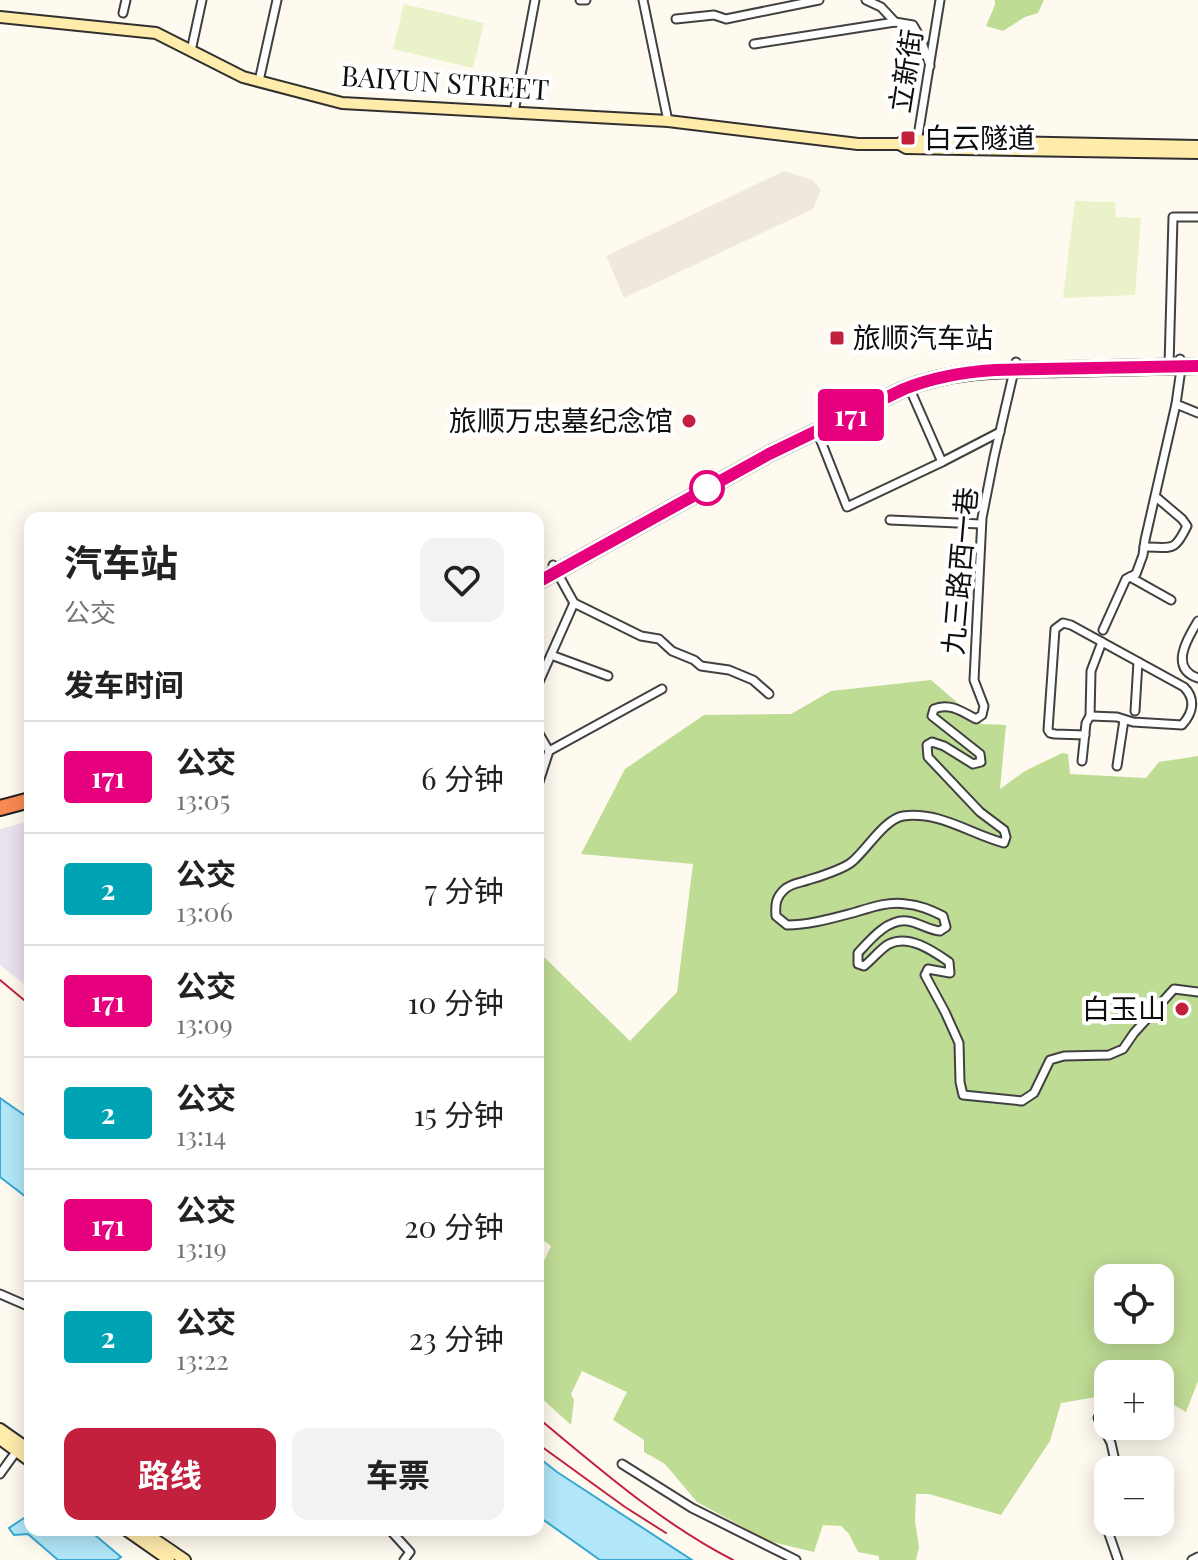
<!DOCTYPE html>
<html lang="zh">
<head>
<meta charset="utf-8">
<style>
	body { margin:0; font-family:"Playfair Display","Noto Sans SC",serif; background:#f2f2f2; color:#222; height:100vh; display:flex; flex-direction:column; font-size:30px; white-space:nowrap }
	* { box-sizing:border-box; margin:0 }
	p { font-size:26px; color:#767676 }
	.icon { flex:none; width:44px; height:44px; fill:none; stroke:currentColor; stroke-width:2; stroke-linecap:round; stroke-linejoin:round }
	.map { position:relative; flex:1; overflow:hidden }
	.panel { position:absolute; left:24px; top:512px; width:520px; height:1024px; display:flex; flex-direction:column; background:#fff; border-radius:16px; box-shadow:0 4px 20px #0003 }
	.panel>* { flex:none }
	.badge { padding:0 16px; border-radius:6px; font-size:28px; line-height:52px }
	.tools { position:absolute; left:1094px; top:1264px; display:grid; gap:16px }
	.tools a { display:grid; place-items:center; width:80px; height:80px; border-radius:16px; background:#fff; box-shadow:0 4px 20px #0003; font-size:40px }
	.map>.badge { position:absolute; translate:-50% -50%; box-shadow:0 0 0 4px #fff }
	h2 { padding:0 40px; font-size:30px; line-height:72px }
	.round { display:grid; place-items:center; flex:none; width:84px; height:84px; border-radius:16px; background:#f2f2f2 }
	.headline { display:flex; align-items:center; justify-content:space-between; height:136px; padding:0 40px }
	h1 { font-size:38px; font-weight:700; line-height:60px }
	.cta { display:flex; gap:16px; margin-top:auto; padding:16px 40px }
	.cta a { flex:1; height:92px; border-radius:16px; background:#c3203d; color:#fff; font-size:32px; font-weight:700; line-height:92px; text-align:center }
	.cta a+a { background:#f2f2f2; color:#222 }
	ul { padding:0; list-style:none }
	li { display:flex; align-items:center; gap:24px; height:112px; padding:0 40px; border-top:2px solid #e0e0e0 }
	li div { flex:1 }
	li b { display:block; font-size:30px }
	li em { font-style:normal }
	li .badge { min-width:88px; font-weight:700; text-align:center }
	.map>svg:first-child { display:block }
	.industrial { fill:#eae2ed }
	.forest { fill:#bfdc95; fill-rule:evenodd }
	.pitch { fill:#e9f2c9 }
	.plaza { fill:#efe8dd }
	.water { fill:#b1e7f8; stroke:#36a8d2; stroke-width:2 }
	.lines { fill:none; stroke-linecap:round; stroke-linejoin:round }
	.street-casing { stroke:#414141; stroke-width:11 }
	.secondary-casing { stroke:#303030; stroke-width:14 }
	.highway-casing { stroke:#1f1f1f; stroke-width:18 }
	.street { stroke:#fff; stroke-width:7 }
	.secondary { stroke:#ffebaa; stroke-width:10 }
	.highway { stroke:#f98952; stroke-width:14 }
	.rail { stroke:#c3203d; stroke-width:2 }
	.line-casing { stroke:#fff; stroke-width:18 }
	.line { stroke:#e6007e; stroke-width:12 }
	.poi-dot { fill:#c3203d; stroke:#fff; stroke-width:3 }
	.stop-dot { fill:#fff; stroke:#e6007e; stroke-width:4 }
	.labels { text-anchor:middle; stroke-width:8; stroke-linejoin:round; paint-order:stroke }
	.street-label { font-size:28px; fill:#0e0e0e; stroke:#fff }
	.poi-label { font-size:28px; fill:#0e0e0e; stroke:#fff; text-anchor:start }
</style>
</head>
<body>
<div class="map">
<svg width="1198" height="1560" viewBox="0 0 1198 1560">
	<rect width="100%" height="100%" fill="#fffaef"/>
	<!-- industrial -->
	<path class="industrial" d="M30,821V989L0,965V829Z"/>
	<!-- forest -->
	<g class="forest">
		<path d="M995,0H1044L1038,13L1025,17L1003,31L986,26L995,5Z"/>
		<path d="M931,680L982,724L1006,725L1000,789L1025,771L1062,753L1068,754L1070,774L1146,778L1159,762L1198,756V1381L1186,1412L1160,1397V1374H1108V1395L1061,1403L1050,1441L1001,1515L929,1494H916L915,1521L919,1547L916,1560H879V1556L858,1552L849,1534L841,1526L823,1525L814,1552L768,1541L697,1502L665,1464L644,1452V1440L613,1420L627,1392L582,1371L571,1394L574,1400L571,1425L538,1395V1274L551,1246L538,1236V956L545,958L630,1041L677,992L693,864L581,854L625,769L704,715L791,714L831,691ZM1108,1278H1160V1330H1108Z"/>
	</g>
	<!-- pitch -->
	<g class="pitch">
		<path d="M404,4L484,23L473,68L393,49Z"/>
		<path d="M1075,201L1115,202L1116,217L1141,218L1135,295L1063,298Z"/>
	</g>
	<!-- plaza -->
	<path class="plaza" d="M784,171L813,180L821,190L813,209L624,298L606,256Z"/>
	<!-- water -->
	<g class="water">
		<path d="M0,1098L30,1119V1200L0,1177Z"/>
		<path d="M538,1457L557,1472L692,1560H600L538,1516Z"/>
		<path d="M30,1514V1530H89L121,1557L117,1560H58L28,1534L14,1535L9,1528Z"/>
	</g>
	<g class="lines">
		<!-- street casing -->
		<g class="street-casing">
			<g id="street">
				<path d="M580,0H586"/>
				<path d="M643,0L668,121"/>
				<path d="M866,0L881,7L895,22"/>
				<path d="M123,13L126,0"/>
				<path d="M676,19L714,15L726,19L819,0"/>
				<path d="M754,44L895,22L913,25L921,39L930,66"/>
				<path d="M191,51L202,0"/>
				<path d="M259,81L277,0"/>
				<path d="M514,112L535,0"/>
				<path d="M917,142L940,0"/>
				<path d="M1180,359V376L1176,404L1198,413"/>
				<path d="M1016,362L994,457L982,518L974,680L984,706L982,715L976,719C963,712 949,702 934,709L932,716L980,754L981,762L973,764L944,746L932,742L927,745L928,757L980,812L1004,830L1006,837L1004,843C970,834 940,811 903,816C885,819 867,849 853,861C846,868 819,877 808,880C800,883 792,883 785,889C776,897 775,904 776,916L787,925C810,925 833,918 856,912C872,907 890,901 906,904C920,905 931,910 943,916L946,927L940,931C928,930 918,922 907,921C887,919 870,940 858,953V964L864,966C872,960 881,948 889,944C909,934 933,951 949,962L950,973L928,969L925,975L945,1012L959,1043L960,1082L963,1095L1022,1101L1034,1093L1050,1060L1064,1056L1109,1055L1123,1049L1134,1033L1174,989L1198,992"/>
				<path d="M1169,366L1173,217H1198"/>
				<path d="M909,387L942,462"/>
				<path d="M817,431L847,507L942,462L1000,432"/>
				<path d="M890,520L981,524"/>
				<path d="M1144,547C1172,547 1174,553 1187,526L1182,519L1156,497"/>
				<path d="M553,565L574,603L641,636L659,639L672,651L694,660L701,666L729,670L753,680L769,694"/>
				<path d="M1130,577L1171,600"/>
				<path d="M1198,621C1187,639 1169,668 1198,678"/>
				<path d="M1103,630L1126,579L1136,574L1143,555L1145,540L1176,404"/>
				<path d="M551,655L608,676"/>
				<path d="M538,684L574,603"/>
				<path d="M1135,711L1138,662"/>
				<path d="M538,732L549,751L538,785"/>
				<path d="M1085,735L1055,734L1050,733L1048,730L1055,629L1063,623L1071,625L1184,687C1196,699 1193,713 1182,725L1133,722L1117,717L1090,716"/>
				<path d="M549,751L662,689"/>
				<path d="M1082,761L1086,723L1090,716L1091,671L1102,642"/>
				<path d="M1117,766L1124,720"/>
				<path d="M0,1294L30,1307"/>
				<path d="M1098,1418L1111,1443L1117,1470"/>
				<path d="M622,1464L692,1508L796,1560"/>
				<path d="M0,1474L18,1449"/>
				<path d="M1108,1522L1109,1534L1118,1560"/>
				<path d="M390,1530L410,1552L404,1560"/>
				<path d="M1192,1560L1198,1557"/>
			</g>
		</g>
		<!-- secondary casing -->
		<g class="secondary-casing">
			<g id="secondary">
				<path d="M0,17L156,33L243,77L342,103L668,121L858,144H899L905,140L1198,146"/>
				<path d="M899,144L906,148L1198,153"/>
				<path d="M0,1429L30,1450"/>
				<path d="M0,1439L30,1461"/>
				<path d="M126,1530L169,1560"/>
				<path d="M141,1530L185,1560"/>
			</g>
		</g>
		<!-- highway casing -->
		<g class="highway-casing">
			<g id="highway">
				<path d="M538,582L769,454L904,389C955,368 1009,370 1062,369C1107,368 1153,367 1198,366"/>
				<path d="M0,808L30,800"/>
			</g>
		</g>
		<!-- street -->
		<use href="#street" class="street"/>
		<!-- secondary -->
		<use href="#secondary" class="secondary"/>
		<!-- highway -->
		<use href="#highway" class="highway"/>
		<!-- rail -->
		<g class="rail">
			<path d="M0,980L30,1005"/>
			<path d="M538,1418C600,1469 661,1523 733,1560"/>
			<path d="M538,1444L625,1507L666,1533"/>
		</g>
	</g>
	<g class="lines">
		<!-- line casing -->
		<g class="line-casing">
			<path id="line" d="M538,582L769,454L904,389C934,377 963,372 995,370L1198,366"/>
		</g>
		<!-- line -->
		<use href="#line" class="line"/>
	</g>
	<!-- markers -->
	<g class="poi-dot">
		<rect x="900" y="130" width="16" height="16" rx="4"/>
		<rect x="829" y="330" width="16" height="16" rx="4"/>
		<circle cx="689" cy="421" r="8"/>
		<circle cx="1182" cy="1009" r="8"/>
	</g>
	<circle class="stop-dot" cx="707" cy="488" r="16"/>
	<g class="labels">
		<!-- street labels -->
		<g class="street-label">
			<text transform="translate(906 71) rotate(-81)" y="10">立新街</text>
			<text transform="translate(445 83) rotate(4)" y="10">BAIYUN STREET</text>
			<text transform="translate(960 571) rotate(-85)" y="10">九三路西一巷</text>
		</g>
		<!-- poi labels -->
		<g class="poi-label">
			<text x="924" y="148">白云隧道</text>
			<text x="853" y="348">旅顺汽车站</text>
			<text x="673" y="431" text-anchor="end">旅顺万忠墓纪念馆</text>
			<text x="1166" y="1019" text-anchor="end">白玉山</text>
		</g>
	</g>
</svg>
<div class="tools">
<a><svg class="icon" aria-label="locate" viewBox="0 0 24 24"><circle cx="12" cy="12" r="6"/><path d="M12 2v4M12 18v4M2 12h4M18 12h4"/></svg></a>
<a>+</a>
<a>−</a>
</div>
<b class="badge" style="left:851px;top:415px;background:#e6007e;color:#fff">171</b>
<section class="panel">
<div class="headline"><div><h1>汽车站</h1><p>公交</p></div><a class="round"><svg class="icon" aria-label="heart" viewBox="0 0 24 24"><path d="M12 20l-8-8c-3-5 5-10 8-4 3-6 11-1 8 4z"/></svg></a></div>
<h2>发车时间</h2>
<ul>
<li><span class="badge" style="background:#e6007e;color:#fff">171</span><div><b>公交</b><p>13:05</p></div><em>6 分钟</em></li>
<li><span class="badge" style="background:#00a3b4;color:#fff">2</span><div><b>公交</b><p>13:06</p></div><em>7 分钟</em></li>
<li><span class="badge" style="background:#e6007e;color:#fff">171</span><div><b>公交</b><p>13:09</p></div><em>10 分钟</em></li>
<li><span class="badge" style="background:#00a3b4;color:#fff">2</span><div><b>公交</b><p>13:14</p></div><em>15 分钟</em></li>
<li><span class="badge" style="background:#e6007e;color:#fff">171</span><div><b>公交</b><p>13:19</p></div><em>20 分钟</em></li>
<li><span class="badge" style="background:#00a3b4;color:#fff">2</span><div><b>公交</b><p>13:22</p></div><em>23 分钟</em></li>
</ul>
<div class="cta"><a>路线</a><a>车票</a></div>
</section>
</div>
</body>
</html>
